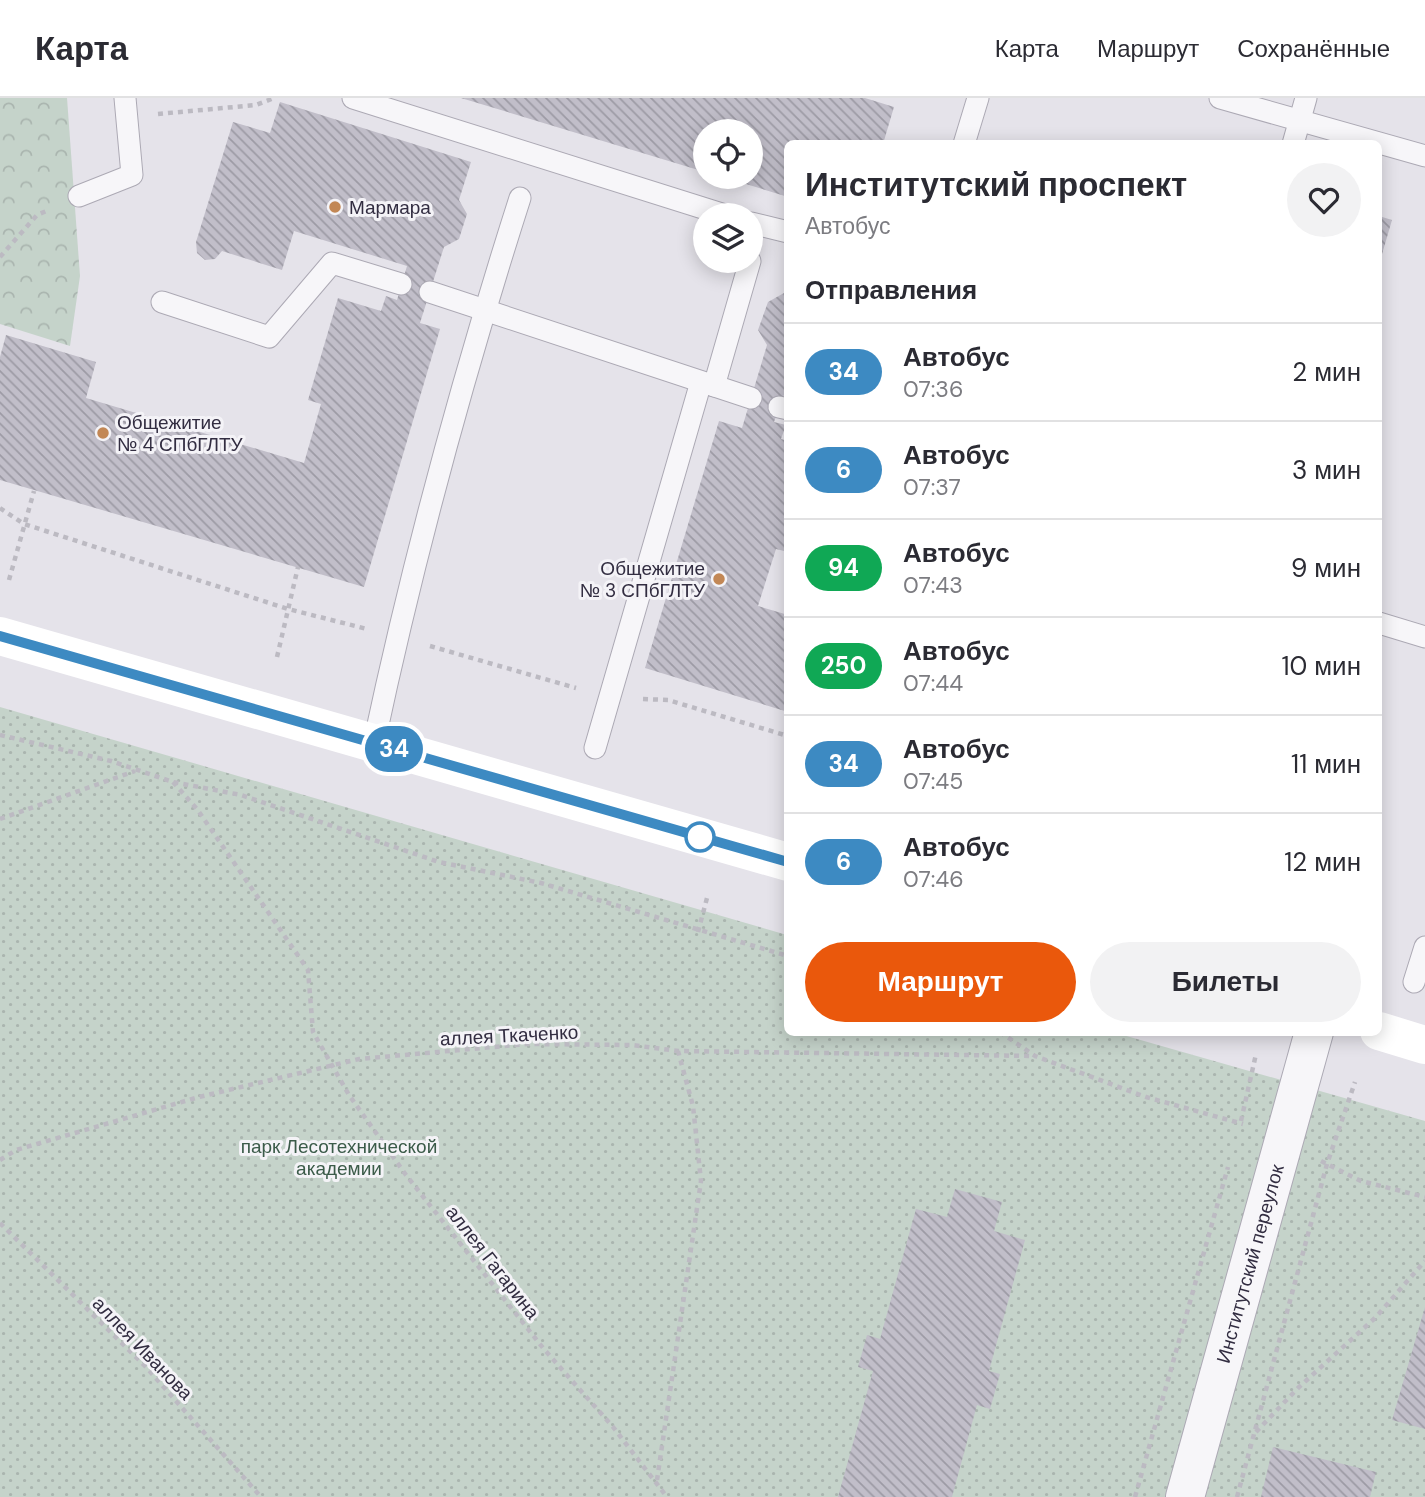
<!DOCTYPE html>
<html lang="ru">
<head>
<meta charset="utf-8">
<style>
	body { margin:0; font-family:"DM Sans",sans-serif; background:#f2f2f3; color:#2b2b33; height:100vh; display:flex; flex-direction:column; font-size:26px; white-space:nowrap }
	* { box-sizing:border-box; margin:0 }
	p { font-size:23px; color:#7c7c81 }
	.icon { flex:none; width:38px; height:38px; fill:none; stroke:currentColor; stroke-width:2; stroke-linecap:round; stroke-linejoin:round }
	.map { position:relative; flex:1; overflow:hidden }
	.sheet { position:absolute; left:784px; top:42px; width:598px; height:896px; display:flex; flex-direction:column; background:#fff; border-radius:10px; box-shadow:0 4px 18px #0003 }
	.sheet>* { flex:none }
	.badge { padding:0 14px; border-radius:23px; font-size:24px; line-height:46px }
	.buttons { position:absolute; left:693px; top:21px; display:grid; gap:14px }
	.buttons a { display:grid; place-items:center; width:70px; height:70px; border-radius:50%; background:#fff; box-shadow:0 4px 18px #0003; font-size:35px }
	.map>.badge { position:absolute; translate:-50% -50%; box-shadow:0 0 0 4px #fff }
	h2 { padding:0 21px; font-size:26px; line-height:63px }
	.round { display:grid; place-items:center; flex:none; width:74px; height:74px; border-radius:37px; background:#f2f2f3 }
	.headline { display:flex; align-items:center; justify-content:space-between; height:119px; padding:0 21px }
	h1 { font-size:33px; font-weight:700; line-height:52px }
	.cta { display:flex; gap:14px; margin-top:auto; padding:14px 21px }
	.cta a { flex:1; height:80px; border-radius:42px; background:#ea580c; color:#fff; font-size:28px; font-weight:700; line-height:80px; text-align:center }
	.cta a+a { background:#f2f2f3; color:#2b2b33 }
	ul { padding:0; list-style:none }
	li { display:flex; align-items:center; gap:21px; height:98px; padding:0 21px; border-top:2px solid #e1e1e2 }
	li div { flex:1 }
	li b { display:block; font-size:26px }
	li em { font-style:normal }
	li .badge { min-width:77px; font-weight:700; text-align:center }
	header { display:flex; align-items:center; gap:42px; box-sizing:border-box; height:98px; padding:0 35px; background:#fff; border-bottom:2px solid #e1e1e2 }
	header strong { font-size:33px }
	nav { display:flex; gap:38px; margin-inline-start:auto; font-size:24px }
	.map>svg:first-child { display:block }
	.forest { fill:url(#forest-crowns) }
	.park { fill:url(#park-dots) }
	.building { fill:url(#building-back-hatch) }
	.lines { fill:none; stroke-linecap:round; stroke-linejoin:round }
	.lane-casing { stroke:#aca9b4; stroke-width:23 }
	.street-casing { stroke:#aca9b4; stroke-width:40 }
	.path { stroke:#bcbac2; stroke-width:4.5; stroke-dasharray:5 5; stroke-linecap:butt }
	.lane { stroke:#f7f6f9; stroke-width:21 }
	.street { stroke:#f7f6f9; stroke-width:38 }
	.secondary { stroke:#fff; stroke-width:38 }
	.line-casing { stroke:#fff; stroke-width:16 }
	.line { stroke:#3d8ac2; stroke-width:10 }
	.poi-dot { fill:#c28755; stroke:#f4f3f7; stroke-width:2.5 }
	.stop-dot { fill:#fff; stroke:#3d8ac2; stroke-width:3.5 }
	.labels { text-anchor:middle; stroke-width:6; stroke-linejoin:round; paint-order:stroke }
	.poi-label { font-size:19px; fill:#322d41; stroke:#f4f3f7; text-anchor:start }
	.street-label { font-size:19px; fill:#322d41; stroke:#f4f3f7 }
	.park-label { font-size:19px; fill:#3b5b49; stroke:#f4f3f7 }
</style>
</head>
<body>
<header>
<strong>Карта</strong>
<nav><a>Карта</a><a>Маршрут</a><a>Сохранённые</a></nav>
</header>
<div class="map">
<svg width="1425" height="1399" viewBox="0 0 1425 1399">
	<defs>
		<pattern id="forest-crowns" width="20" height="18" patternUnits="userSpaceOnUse" patternTransform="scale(1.75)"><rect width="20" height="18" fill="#c5d3ca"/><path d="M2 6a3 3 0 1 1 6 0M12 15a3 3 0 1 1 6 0" fill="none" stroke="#aab5af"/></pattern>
		<pattern id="park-dots" width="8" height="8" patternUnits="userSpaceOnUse" patternTransform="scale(1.75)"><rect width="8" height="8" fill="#c5d3ca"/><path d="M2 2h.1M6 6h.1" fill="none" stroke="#aab5af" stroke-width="1.8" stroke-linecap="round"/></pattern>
		<pattern id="building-back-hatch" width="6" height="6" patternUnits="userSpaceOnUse" patternTransform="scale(1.75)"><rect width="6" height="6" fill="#c1bec9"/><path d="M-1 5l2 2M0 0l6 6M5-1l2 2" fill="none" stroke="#9d9ba5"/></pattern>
	</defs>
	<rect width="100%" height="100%" fill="#e5e3ea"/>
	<!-- forest -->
	<path class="forest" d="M0,0H67L80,178L70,248L0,226Z"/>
	<!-- park -->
	<path class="park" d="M0,609L787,837L788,934L1116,935L1425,1023V1399H0Z"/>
	<!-- building -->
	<g class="building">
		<path d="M461,0H865L894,9L883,46H788V99L723,79H751V33H705V74Z"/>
		<path d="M280,4L471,64L459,102L467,116L459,141L444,149L420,225L440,231L364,489L0,382V259L6,237L96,264L86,300L304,365L321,306L308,302L338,200L381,213L386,198L397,202L407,168L294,133L282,172L222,153L215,161L205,162L197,155L196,144L233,24L270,35Z"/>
		<path d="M1379,118L1392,122L1380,163H1379Z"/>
		<path d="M788,186V286L774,324L786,327L781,341L788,343V454L776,451L758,508L788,517V614L645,570L719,323L742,330L767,247L758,232L768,204L784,195Z"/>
		<path d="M955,1091L1002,1104L994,1133L1025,1142L989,1273L1000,1276L990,1311L977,1307L952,1399H838L873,1273L858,1269L867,1237L880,1241L916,1111L947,1119Z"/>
		<path d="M1425,1209V1331L1392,1322Z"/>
		<path d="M1273,1349L1376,1374L1370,1399H1261Z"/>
	</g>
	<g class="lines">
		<!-- lane casing -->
		<g class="lane-casing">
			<g id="lane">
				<path d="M353,0L725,117"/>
				<path d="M1220,0L1425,58"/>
				<path d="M964,46L978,0"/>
				<path d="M1293,46L1306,0"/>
				<path d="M79,98L132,77L125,0"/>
				<path d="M751,125L788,134"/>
				<path d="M430,194L751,300"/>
				<path d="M162,204L269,239L332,165L401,186"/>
				<path d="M714,288L750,163"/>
				<path d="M779,309L788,311"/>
				<path d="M1379,525L1425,539"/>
				<path d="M374,645C413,462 463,278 520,100"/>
				<path d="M595,650L701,284"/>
				<path d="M1414,884L1425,849"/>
			</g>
		</g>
		<!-- street casing -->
		<g class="street-casing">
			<g id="street">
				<path id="s1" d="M1185,1399L1314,934"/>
			</g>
		</g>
		<!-- path -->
		<g class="path">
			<path d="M158,16L256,7L274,0"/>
			<path d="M0,159L37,117L49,112"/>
			<path d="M0,410L24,426L288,511L367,531"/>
			<path d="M9,482L34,393"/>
			<path d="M430,548L576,590"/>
			<path d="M277,559L298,469"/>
			<path d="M643,601L668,602L788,638"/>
			<path d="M0,637L111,663L173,684L241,697L439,764L541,785L788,858"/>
			<path d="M173,684L197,711L308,872L313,934L349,997L406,1077L543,1250L613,1329L667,1399"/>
			<path d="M0,721L135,673"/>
			<path d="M698,834L707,800"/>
			<path d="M1000,934L1035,958L1146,999L1243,1026"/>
			<path d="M1241,1023L1256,956"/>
			<path d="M0,1062L16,1052L199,999L359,961L527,946L632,947L678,953L1035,958"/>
			<path d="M1321,1063L1361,1083L1425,1099"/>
			<path d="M0,1125L146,1269L261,1399"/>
			<path d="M1256,1334L1298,1290L1375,1220L1425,1163"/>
			<path d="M657,1382L701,1083L693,1008L678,953"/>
			<path d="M1135,1399L1228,1069"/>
			<path d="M1237,1399L1327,1066L1355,984"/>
		</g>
		<!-- lane -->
		<use href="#lane" class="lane"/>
		<!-- street -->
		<use href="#street" class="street"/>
		<!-- secondary -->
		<g class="secondary">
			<path d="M0,538L788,764"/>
			<path d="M1379,933L1425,947"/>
		</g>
	</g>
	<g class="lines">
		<!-- line casing -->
		<g class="line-casing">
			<path id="line" d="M0,538L788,764"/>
		</g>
		<!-- line -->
		<use href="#line" class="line"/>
	</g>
	<!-- markers -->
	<g class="poi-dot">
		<circle cx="335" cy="109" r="7"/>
		<circle cx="103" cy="335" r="7"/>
		<circle cx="719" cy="481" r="7"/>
	</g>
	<circle class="stop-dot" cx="700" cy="739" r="14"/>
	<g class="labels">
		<!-- poi labels -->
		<g class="poi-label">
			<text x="349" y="116">Мармара</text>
			<text x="117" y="331">Общежитие<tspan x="117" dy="22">№ 4 СПбГЛТУ</tspan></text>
			<text x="705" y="477" text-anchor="end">Общежитие<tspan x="705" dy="22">№ 3 СПбГЛТУ</tspan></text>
		</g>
		<!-- street labels -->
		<g class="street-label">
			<text transform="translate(509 937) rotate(-3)" y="7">аллея Ткаченко</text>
			<text transform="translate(493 1164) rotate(52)" y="7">аллея Гагарина</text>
			<text dy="7" stroke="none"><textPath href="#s1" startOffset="242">Институтский переулок</textPath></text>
			<text transform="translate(143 1250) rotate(46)" y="7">аллея Иванова</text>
		</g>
		<!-- park labels -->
		<g class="park-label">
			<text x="339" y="1055">парк Лесотехнической<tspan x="339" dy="22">академии</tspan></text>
		</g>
	</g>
</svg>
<div class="buttons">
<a><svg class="icon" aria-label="locate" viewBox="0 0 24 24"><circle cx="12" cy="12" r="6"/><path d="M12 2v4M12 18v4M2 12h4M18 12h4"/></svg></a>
<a><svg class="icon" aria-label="layers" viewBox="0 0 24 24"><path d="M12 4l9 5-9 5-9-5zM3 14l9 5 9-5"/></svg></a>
</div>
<b class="badge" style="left:394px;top:651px;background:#3d8ac2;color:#fff">34</b>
<section class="sheet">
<div class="headline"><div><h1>Институтский проспект</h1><p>Автобус</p></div><a class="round"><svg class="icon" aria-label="heart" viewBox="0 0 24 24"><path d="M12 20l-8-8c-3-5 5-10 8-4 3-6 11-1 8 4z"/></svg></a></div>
<h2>Отправления</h2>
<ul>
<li><span class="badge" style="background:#3d8ac2;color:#fff">34</span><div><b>Автобус</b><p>07:36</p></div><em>2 мин</em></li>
<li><span class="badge" style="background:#3d8ac2;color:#fff">6</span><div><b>Автобус</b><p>07:37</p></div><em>3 мин</em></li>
<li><span class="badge" style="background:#10a855;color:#fff">94</span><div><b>Автобус</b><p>07:43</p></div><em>9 мин</em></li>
<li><span class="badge" style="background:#10a855;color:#fff">250</span><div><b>Автобус</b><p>07:44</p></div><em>10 мин</em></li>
<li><span class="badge" style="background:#3d8ac2;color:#fff">34</span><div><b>Автобус</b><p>07:45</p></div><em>11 мин</em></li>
<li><span class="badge" style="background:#3d8ac2;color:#fff">6</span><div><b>Автобус</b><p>07:46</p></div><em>12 мин</em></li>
</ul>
<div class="cta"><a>Маршрут</a><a>Билеты</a></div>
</section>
</div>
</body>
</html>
